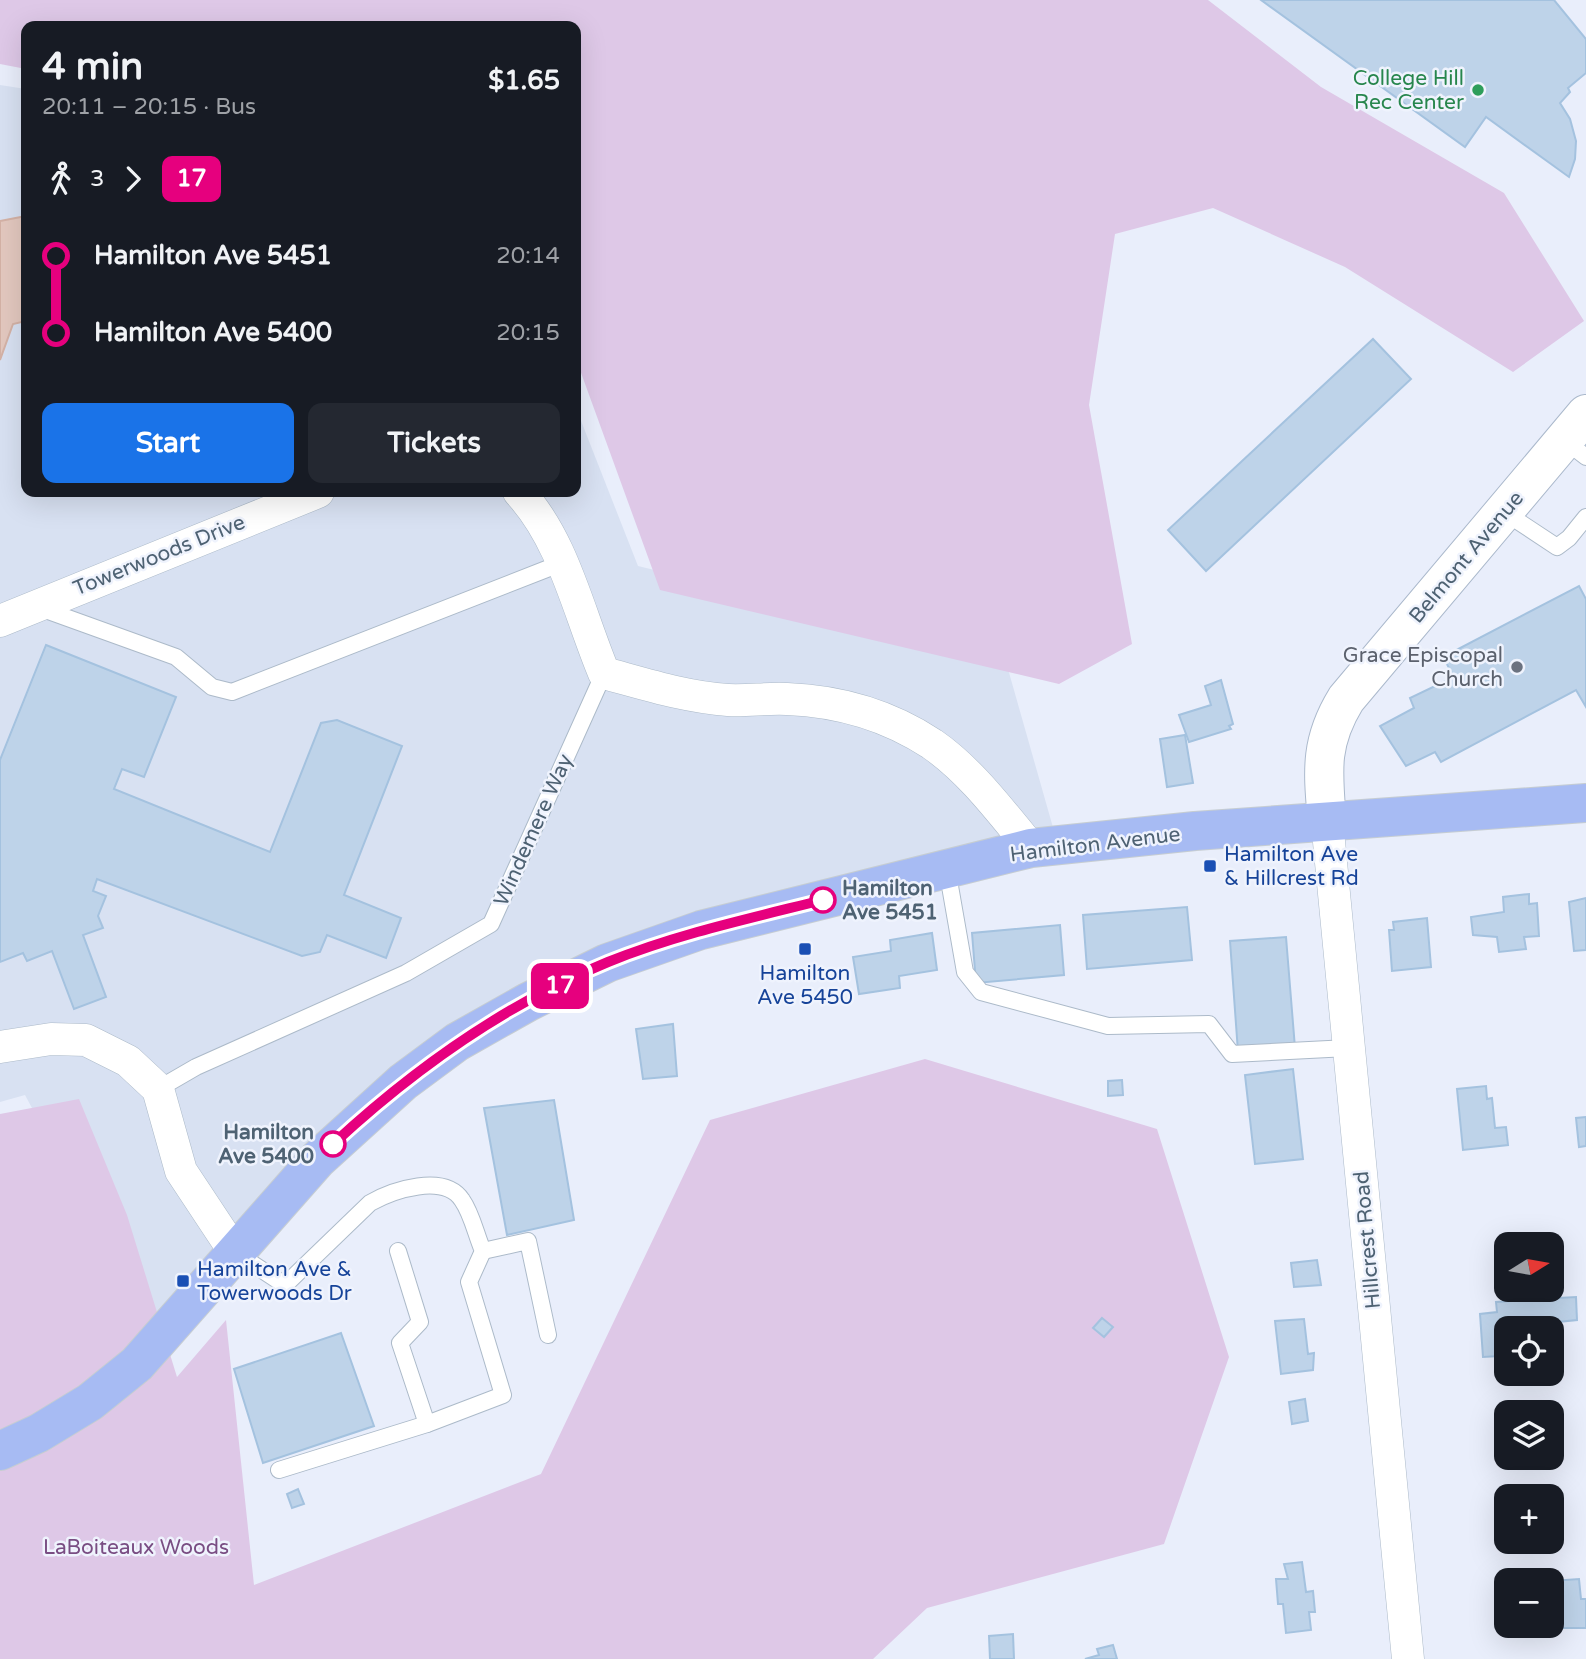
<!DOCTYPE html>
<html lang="en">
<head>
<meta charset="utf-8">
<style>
	body { margin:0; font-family:"Varela Round",sans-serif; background:#242831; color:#f1f3f6; height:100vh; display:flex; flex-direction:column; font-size:26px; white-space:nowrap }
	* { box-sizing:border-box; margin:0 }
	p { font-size:23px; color:#9ea1a6 }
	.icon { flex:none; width:38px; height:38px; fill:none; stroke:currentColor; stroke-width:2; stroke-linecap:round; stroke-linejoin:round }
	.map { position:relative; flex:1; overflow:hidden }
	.side { position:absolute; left:21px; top:21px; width:560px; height:476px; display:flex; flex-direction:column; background:#171b24; border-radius:14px; box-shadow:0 7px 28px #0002 }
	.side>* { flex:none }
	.badge { padding:0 14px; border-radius:10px; font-size:24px; line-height:46px }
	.needle { width:46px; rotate:79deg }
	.tools { position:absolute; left:1494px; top:1232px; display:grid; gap:14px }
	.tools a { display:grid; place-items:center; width:70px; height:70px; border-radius:14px; background:#171b24; box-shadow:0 7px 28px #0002; font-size:35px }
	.map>.badge { position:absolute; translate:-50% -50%; box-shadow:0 0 0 4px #fff }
	.legs { display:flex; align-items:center; gap:10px; height:77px; padding:0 21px; font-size:23px }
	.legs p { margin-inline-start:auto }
	.head { display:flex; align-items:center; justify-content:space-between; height:119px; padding:0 21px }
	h1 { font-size:38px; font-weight:700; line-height:52px }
	.button { display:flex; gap:14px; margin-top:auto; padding:14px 21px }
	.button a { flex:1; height:80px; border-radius:14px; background:#1a73e8; color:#fff; font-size:28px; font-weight:700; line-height:80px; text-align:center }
	.button a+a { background:#242831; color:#f1f3f6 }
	ul { padding:0 21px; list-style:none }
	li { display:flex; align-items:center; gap:24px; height:77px; font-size:26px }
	li i { display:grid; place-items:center; width:10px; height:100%; margin:0 9px; background:currentColor }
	li i::after { content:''; width:18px; height:18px; margin:-9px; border:5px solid; border-radius:50%; background:#171b24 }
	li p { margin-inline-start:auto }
	li:first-child i { background:linear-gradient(#0000 50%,currentColor 0) }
	li:last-child i { background:linear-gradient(currentColor 50%,#0000 0) }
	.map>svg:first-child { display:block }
	.residential { fill:#d8e1f2 }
	.green { fill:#dec8e7 }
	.water { fill:#e3c8bf; stroke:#d4b2a6; stroke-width:2 }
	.building { fill:#bed3e9; stroke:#a4c2df; stroke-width:2 }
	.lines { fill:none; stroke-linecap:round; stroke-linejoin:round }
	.lane-casing { stroke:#acbac9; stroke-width:18 }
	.street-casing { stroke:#acbac9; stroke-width:33 }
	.secondary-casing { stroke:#abb9cc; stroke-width:40 }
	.primary-casing { stroke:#c6cdd2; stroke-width:40 }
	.lane { stroke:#fff; stroke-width:16 }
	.street { stroke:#fff; stroke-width:32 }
	.secondary { stroke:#fff; stroke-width:38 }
	.primary { stroke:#a7bbf3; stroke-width:38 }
	.line-1-casing { stroke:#fff; stroke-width:16 }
	.line-1 { stroke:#e6007e; stroke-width:10 }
	.leisure-dot { fill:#2e9e5b; stroke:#eff3fd; stroke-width:2.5 }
	.worship-dot { fill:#6b7280; stroke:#eff3fd; stroke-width:2.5 }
	.transit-dot { fill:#1a4fb4; stroke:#eff3fd; stroke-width:2.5 }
	.stop-1-dot { fill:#fff; stroke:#e6007e; stroke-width:3.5 }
	.labels { text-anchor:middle; stroke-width:5; stroke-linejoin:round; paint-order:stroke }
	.leisure-label { font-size:21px; fill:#27864d; stroke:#eff3fd; text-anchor:end }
	.street-label { font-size:21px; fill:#4e6273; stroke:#eff3fd }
	.worship-label { font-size:21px; fill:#5b616d; stroke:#eff3fd; text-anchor:end }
	.transit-label { font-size:21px; fill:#164399; stroke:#eff3fd; text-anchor:start }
	.stop-label { font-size:21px; font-weight:bold; fill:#4e6273; stroke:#eff3fd; text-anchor:start }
	.park-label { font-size:21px; fill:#794d83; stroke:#eff3fd }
</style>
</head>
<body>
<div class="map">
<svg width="1586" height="1659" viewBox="0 0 1586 1659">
	<rect width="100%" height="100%" fill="#e9eefb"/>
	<!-- residential -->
	<path class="residential" d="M0,85L26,89V492H576V408L638,566L1004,655L1058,845L701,930L457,1042L158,1342L25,1095L0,1102Z"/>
	<!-- green -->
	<g class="green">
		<path d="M0,0H1208L1321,87L1504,193L1584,321L1513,372L1345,267L1213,208L1115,234L1089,405L1132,644L1059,684L660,590L576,359V26H26V69L0,64Z"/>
		<path d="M925,1059L1157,1129L1229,1357L1164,1544L927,1608L873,1659H0V1114L79,1099L127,1215L177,1377L226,1320L254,1585L541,1474L710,1120Z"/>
	</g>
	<!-- water -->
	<path class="water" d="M26,216V321L13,324L0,360V221Z"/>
	<!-- building -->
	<g class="building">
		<path d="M1261,0H1554L1586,39V73L1568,88L1570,92L1560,103L1570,119L1576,141L1575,159L1569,177L1486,117L1465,147Z"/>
		<path d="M1373,339L1411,379L1206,571L1168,530Z"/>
		<path d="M1579,586L1586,599V707L1576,690L1441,762L1435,752L1406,766L1380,726L1414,708L1410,698L1454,677L1443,657Z"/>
		<path d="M46,645L176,697L144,777L122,769L114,789L270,852L321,723L337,720L402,746L344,895L401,918L386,958L327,935L320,952L302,956L97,879L93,891L106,896L98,916L103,928L83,935L106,997L74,1009L52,951L27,961L23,953L0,962V760Z"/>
		<path d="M1221,680L1233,724L1229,726L1231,729L1189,742L1179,715L1211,705L1205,686Z"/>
		<path d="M1185,735L1193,783L1167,787L1160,739Z"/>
		<path d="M1529,894V904L1537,903L1539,936L1524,937L1526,949L1499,952L1497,937L1473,935L1471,917L1504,912L1503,897Z"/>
		<path d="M1586,898V950L1574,951L1569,902Z"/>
		<path d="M1187,907L1192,960L1087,969L1083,915Z"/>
		<path d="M1427,918L1431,967L1392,971L1389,930H1394L1393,922Z"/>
		<path d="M1060,925L1064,975L976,983L972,933Z"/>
		<path d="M932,933L937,970L899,976L900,988L859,994L853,957L891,951L890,940Z"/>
		<path d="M1286,937L1295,1048L1238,1052L1230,941Z"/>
		<path d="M673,1024L677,1076L643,1079L636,1029Z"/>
		<path d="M1293,1069L1303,1159L1255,1164L1245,1075Z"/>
		<path d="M1122,1080L1123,1095L1108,1096V1081Z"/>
		<path d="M1486,1086L1487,1099L1492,1098L1495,1128L1506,1127L1508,1145L1463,1150L1457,1089Z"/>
		<path d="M554,1100L574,1220L507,1235L484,1108Z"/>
		<path d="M1586,1117V1146L1579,1147L1576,1118Z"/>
		<path d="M1317,1260L1321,1285L1294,1287L1291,1263Z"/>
		<path d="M1510,1290H1538L1539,1299L1576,1297L1577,1320L1558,1322L1560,1361H1552V1328H1507V1364L1501,1365L1500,1356L1483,1357L1480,1314L1497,1312L1496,1302L1511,1301Z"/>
		<path d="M1102,1318L1113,1327L1104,1337L1093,1328Z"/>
		<path d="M1304,1319L1308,1354L1314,1353L1313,1370L1281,1374L1275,1321Z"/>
		<path d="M341,1333L374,1426L263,1463L234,1369Z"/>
		<path d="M1305,1399L1308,1421L1292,1424L1289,1402Z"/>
		<path d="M298,1489L304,1504L292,1508L287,1494Z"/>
		<path d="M1302,1562L1306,1592L1313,1591L1315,1612H1309L1311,1630L1286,1633L1283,1604H1278L1276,1579H1288L1284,1564Z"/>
		<path d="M1579,1579L1581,1599H1586V1628H1538L1552,1626V1581Z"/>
		<path d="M1013,1634L1014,1659H990L989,1636Z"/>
		<path d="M1113,1645L1117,1659H1085L1099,1655L1097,1649Z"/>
	</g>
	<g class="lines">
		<!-- lane casing -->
		<g class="lane-casing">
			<g id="lane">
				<path d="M1564,440L1586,457"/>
				<path d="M1504,512L1557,547L1569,538L1586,517"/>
				<path d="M40,608L176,657L212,687L232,692L562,563"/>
				<path d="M947,869L965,972L981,992L1108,1026L1209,1024L1232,1054L1348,1048"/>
				<path d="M158,1089L196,1067L406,973L491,924L604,673"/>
				<path d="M398,1251L420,1322L400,1343L427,1424"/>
				<path d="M483,1251L528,1241L548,1335"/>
				<path d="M236,1253L285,1285L370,1203C393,1190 444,1173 462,1200C472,1214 476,1235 483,1251L469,1282L503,1395L427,1424L279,1470"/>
			</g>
		</g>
		<!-- street casing -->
		<g class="street-casing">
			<g id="street">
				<path d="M519,492C564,541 578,611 604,673C645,684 685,697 728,700C748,701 767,698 787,699C839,701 888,715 932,744C971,771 1001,812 1031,848"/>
				<path d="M0,621L318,492"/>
				<path d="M1327,821L1408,1659"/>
				<path d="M0,1047L51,1039L86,1040L128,1061L158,1089L181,1171L234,1251"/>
			</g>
		</g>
		<!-- secondary casing -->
		<g class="secondary-casing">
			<path id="secondary" d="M1327,821C1323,772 1319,743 1346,699L1586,414"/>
		</g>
		<!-- primary casing -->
		<g class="primary-casing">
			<path id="primary" d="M0,1451L39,1433L90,1402L137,1364L317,1160L403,1082L457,1042L528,1002L607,963L701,930L1031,848L1195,831L1586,803"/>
		</g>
		<!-- lane -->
		<use href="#lane" class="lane"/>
		<!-- street -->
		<use href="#street" class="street"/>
		<!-- secondary -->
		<use href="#secondary" class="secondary"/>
		<!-- primary -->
		<use href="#primary" class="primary"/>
	</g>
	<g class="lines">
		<!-- line-1 casing -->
		<g class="line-1-casing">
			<path id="line-1" d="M333,1144C414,1069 505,1004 608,962C677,934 751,918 823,900"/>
		</g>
		<!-- line-1 -->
		<use href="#line-1" class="line-1"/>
	</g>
	<!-- markers -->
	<circle class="leisure-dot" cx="1478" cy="90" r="7"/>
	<circle class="worship-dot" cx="1517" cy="667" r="7"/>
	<g class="transit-dot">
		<rect x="1203" y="859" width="14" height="14" rx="3.5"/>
		<rect x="798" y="942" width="14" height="14" rx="3.5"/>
		<rect x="176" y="1274" width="14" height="14" rx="3.5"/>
	</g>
	<g class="stop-1-dot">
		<circle cx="823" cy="900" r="12"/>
		<circle cx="333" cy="1144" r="12"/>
	</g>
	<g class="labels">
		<!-- leisure labels -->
		<g class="leisure-label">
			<text x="1464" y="85">College Hill<tspan x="1464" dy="24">Rec Center</tspan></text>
		</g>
		<!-- street labels -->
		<g class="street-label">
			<text transform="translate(159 555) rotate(-22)" y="7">Towerwoods Drive</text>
			<text transform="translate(1466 557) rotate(-50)" y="7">Belmont Avenue</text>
			<text transform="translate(533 830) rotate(-66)" y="7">Windemere Way</text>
			<text transform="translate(1095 844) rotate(-7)" y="7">Hamilton Avenue</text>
			<text transform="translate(1367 1240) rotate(-95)" y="7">Hillcrest Road</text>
		</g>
		<!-- worship labels -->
		<g class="worship-label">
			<text x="1503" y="662">Grace Episcopal<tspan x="1503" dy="24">Church</tspan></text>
		</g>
		<!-- transit labels -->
		<g class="transit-label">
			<text x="1224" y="861">Hamilton Ave<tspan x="1224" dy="24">&amp; Hillcrest Rd</tspan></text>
			<text x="805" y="980" text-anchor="middle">Hamilton<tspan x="805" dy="24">Ave 5450</tspan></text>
			<text x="197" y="1276">Hamilton Ave &amp;<tspan x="197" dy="24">Towerwoods Dr</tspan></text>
		</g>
		<!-- stop labels -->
		<g class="stop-label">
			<text x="842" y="895">Hamilton<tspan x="842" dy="24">Ave 5451</tspan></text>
			<text x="314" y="1139" text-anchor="end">Hamilton<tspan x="314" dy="24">Ave 5400</tspan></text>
		</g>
		<!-- park labels -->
		<g class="park-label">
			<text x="136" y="1554">LaBoiteaux Woods</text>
		</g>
	</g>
</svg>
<div class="tools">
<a><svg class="needle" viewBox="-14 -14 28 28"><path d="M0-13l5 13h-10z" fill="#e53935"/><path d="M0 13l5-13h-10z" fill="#9ea1a6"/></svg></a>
<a><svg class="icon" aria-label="locate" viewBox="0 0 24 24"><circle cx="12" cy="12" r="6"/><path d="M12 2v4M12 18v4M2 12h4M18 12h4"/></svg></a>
<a><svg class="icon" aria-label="layers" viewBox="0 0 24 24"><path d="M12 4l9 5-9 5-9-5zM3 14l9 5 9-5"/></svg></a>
<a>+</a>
<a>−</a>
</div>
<b class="badge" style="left:560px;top:986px;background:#e6007e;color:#fff">17</b>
<section class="side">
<div class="head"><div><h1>4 min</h1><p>20:11 – 20:15 · Bus</p></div><b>$1.65</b></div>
<div class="legs"><svg class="icon" aria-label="walk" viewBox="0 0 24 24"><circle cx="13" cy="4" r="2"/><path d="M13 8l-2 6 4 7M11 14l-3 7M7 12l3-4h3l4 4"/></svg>3<svg class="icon" aria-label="forward" viewBox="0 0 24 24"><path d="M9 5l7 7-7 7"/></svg><b class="badge" style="background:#e6007e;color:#fff">17</b></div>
<ul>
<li><i style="color:#e6007e"></i><b>Hamilton Ave 5451</b><p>20:14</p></li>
<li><i style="color:#e6007e"></i><b>Hamilton Ave 5400</b><p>20:15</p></li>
</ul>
<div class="button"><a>Start</a><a>Tickets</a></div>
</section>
</div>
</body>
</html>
